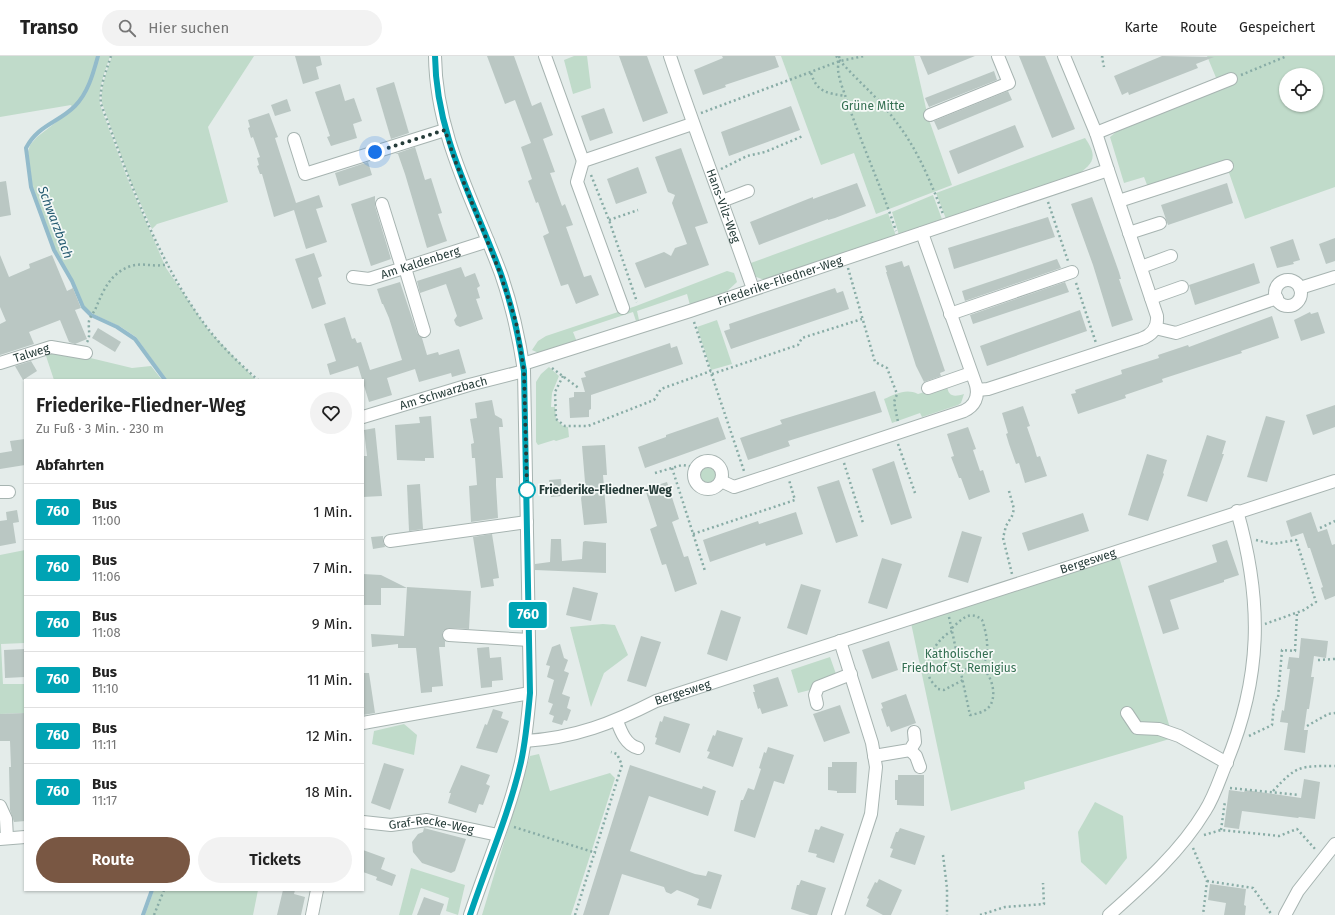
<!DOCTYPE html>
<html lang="de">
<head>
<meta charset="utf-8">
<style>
	body { margin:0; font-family:"Fira Sans",sans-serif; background:#f2f2f2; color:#222; height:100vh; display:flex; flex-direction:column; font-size:15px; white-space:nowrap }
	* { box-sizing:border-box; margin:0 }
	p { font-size:13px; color:#767676 }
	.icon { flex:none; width:22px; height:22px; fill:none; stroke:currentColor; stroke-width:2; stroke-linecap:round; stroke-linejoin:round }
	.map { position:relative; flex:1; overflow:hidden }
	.side { position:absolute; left:24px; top:323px; width:340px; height:512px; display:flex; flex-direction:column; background:#fff; border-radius:0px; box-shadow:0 1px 3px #0004 }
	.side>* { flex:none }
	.badge { padding:0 8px; border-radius:3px; font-size:14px; line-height:26px }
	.tools { position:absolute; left:1279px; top:12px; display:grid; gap:8px }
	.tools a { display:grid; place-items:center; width:44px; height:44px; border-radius:50%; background:#fff; box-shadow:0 1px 3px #0004; font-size:20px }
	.you { position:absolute; width:20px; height:20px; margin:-10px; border:3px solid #fff; border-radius:50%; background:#1a73e8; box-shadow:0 0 0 6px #1a73e833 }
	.map>.badge { position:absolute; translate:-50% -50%; box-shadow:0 0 0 2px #fff }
	h2 { padding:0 12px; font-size:15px; line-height:36px }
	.round { display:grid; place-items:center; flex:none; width:42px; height:42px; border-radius:21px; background:#f2f2f2 }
	.summary { display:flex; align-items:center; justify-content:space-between; height:68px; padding:0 12px }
	h1 { font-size:19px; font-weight:600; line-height:30px }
	.cta { display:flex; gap:8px; margin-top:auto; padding:8px 12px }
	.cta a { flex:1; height:46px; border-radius:24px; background:#795743; color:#fff; font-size:16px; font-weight:600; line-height:46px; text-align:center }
	.cta a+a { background:#f2f2f2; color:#222 }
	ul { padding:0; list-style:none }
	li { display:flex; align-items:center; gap:12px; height:56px; padding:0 12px; border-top:1px solid #e0e0e0 }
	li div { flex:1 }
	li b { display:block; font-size:15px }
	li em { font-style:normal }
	li .badge { min-width:44px; font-weight:700; text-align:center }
	header { display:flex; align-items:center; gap:24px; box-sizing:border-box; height:56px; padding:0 20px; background:#fff; border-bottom:1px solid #e0e0e0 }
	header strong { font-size:19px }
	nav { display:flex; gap:22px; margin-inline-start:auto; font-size:14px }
	.search { width:280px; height:36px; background:#f2f2f2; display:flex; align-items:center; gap:10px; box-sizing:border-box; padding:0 14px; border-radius:22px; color:#767676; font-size:15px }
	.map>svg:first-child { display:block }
	.green { fill:#c0dbca; fill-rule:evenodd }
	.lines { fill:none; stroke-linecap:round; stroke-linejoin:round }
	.stream { stroke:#93bbcb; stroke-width:4 }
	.building { fill:#bac7c3 }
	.minor-casing { stroke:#a7b4b1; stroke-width:14 }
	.path { stroke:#88aca6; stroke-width:2.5; stroke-dasharray:2 3; stroke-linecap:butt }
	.minor { stroke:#fff; stroke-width:12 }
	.line-casing { stroke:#fff; stroke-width:9 }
	.line { stroke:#00a3b4; stroke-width:6 }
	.walk { stroke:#263c39; stroke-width:4; stroke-dasharray:0 7.2 }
	.stop-dot { fill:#fff; stroke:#00a3b4; stroke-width:2 }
	.labels { text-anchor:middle; stroke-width:3.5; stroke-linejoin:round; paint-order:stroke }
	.park-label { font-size:12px; fill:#346f52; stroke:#f5f9f7 }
	.street-label { font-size:12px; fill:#263c39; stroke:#f5f9f7 }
	.stop-label { font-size:12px; font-weight:bold; fill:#263c39; stroke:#f5f9f7; text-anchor:start }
	.water-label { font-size:13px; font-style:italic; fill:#265c72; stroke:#f5f9f7 }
</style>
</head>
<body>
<header>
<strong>Transo</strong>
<div class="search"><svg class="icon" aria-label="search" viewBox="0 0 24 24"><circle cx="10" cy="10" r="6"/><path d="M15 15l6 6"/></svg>Hier suchen</div>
<nav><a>Karte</a><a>Route</a><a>Gespeichert</a></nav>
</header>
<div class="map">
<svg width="1335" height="859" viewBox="0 0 1335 859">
	<rect width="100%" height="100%" fill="#e4ecea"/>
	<!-- green -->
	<g class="green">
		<path d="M0,0H110C105,16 98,31 100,49L128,124L166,212L209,275L256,324H167L136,281L121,271L91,257L84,250L73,225L55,193L32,129L28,96L30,89L37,81L73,53L71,49L0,61Z"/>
		<path d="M112,0H254L208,71L228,146L157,168L152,173L130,124L102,47C100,31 107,15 112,0Z"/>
		<path d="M574,0H587L591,32L573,38L564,4Z"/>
		<path d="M781,0H914L928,61L952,129L876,158L854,97L821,109Z"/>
		<path d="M1207,0H1335V131L1245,163L1227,111L1149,134L1144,121L1124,127L1110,81L1127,67L1217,24ZM1286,19H1316V49H1286Z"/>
		<path d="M1085,82C1099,102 1093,108 1074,121L946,163L936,137Z"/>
		<path d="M933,139L943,166L899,179L892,156Z"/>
		<path d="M888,157L896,180L764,224L754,220L748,208Z"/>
		<path d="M727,215L734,217L737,226L724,238L690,249L687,238L637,255L639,264L636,265L633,256L573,276L577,286L541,298L532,294L538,285L546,280L636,250Z"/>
		<path d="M717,264L732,308L711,314L697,271Z"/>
		<path d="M53,293L132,312L151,310L162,324H54L45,297Z"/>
		<path d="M549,311L559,320L552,337L551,351H555L556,363L563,370L568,371L569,381L556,385L554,384L538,389L536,386V326L541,318Z"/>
		<path d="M947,329C948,341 954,341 964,338L961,347L958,349L922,361L920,357L892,367L884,343C896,338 906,332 918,338Z"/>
		<circle cx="708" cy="419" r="9"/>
		<path d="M25,494V587L1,588L3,628H25V657L0,658V499Z"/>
		<path d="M1119,501L1173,682L1024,726L1025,733L951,755L911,567Z"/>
		<path d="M603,568L615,569L628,599L604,617L591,651L570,571Z"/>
		<path d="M830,601L836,618L816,626L810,634L798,637L791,614Z"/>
		<path d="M404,668L417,679L414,699L372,688L374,675Z"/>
		<path d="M539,698L550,735L610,717L615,722L571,859H482L530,700Z"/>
		<path d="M1095,746L1123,760L1127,802L1106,829L1081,806L1078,776Z"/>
		<path d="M411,812L465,829L458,859L446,855L449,842L421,832L412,859H399Z"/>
		<path d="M154,834H258L253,859H145Z"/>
	</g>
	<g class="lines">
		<!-- stream -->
		<g class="stream">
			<path d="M98,0C93,18 88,37 75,50C58,67 38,69 26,92L31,131L54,194L72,225L83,251L91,259L117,271L135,283L165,324"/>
			<path d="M143,859L152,834"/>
		</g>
	</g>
	<!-- building -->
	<g class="building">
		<path d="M295,0H320L322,9L316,11L319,23L303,28Z"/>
		<path d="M487,0H514L532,50L541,46L553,79L543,83L555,116L550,117L562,150L565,148L573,169L566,171L584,221L591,219L599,239L576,248L568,228L561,230L543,180L549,177L538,146L536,147L528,125L532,123L521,91L531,87L515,44L505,48Z"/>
		<path d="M619,0H647L668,57L643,66Z"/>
		<path d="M722,0H775L779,11L725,29L726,31L703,39L694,14L723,2Z"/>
		<path d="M920,0H975L928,19Z"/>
		<path d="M1019,0H1045L1075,73L1052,82Z"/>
		<path d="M1162,0L1214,1L1196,8L1198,12L1129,39L1128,36L1122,39L1114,20Z"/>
		<path d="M994,15L997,24L929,51L925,42Z"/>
		<path d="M394,26L409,77L391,83L376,32Z"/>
		<path d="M340,28L345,45L354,42L362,65L353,68L357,82L331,90L327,81L330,80L315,36Z"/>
		<path d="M1008,35L1012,44L938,74L934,65Z"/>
		<path d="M287,43L291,55L275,60L271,49Z"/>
		<path d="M791,50L800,74L729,100L721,76Z"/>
		<path d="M604,52L613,77L590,85L581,60Z"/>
		<path d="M269,57L278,81L275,82L296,147L319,139L323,151L316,153L327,186L306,193L294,154L274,161L262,118H260L257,110L259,109L257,102L260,101L253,81L251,82L248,72L250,71L248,64Z"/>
		<path d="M1015,69L1024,91L958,118L949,95Z"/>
		<path d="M415,91L425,124L431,122L442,157L438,158L447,185L427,192L405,118L398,98H395Z"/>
		<path d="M681,92L708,167L695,171L709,209L645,232L635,207L664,196L671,200L675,192L687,188L672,147L675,139L668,136L655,101Z"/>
		<path d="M368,106L372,119L339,130L335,117Z"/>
		<path d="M638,111L647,137L616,148L607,123Z"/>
		<path d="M6,125L11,159L0,161V126Z"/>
		<path d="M857,127L866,150L835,162L828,164V163L759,189L750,166L813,141V143Z"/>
		<path d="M1227,127L1233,147L1168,169L1161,149Z"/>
		<path d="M375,140V150L391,203L371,210L351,148Z"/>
		<path d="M1092,141L1119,216L1121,223H1119L1133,264L1112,271L1093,209L1071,148Z"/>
		<path d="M1048,161L1055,181L954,213L948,192Z"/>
		<path d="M1335,182V205L1326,208L1319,188Z"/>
		<path d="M1293,183L1300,204L1293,206L1294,208L1277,212L1270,191Z"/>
		<path d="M314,197L322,220L318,222L326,248L312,253L295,203Z"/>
		<path d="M0,199L9,221L30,212L29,208L52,199L67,235L73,232L81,252L75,254L87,283L75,288L69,286L60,264L29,276L34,288L0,299V268L6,265L0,251Z"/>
		<path d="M1057,203L1061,212L965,245L962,235Z"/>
		<path d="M902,205L904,211L909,209L945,315L940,317L941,320L924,326L916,310L886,216H887L885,210Z"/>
		<path d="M1254,207L1260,227L1195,249L1189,229Z"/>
		<path d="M461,211L465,221L475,217L480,230L477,232L480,242L476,243L483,263L460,271L456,269L454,264L457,260L446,228L420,237L417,225Z"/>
		<path d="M400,226L417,277L422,282L427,299L438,296L439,299L459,293L466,317L452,321L451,317L419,326L415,313L387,322L392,339L369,346L358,310L330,319L327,308L336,305L324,268L345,261L352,283L355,282L357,287L361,286L370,314L402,304L389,262L383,248H382L377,233Z"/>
		<path d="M1065,226L1069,236L973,268L970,259Z"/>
		<path d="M835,232L837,237L843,235L849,253L731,293L724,275L730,273L729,268Z"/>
		<path d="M1080,254L1087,275L987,310L980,290Z"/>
		<path d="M1310,256L1311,258L1318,256L1325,277L1301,285L1294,264Z"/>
		<path d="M1272,260L1279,282L1241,295L1242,297L1162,323L1163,326L1125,339L1126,342L1078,358L1071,338L1076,337L1075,334L1122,318L1121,314L1159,302L1158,299L1188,289L1189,291Z"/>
		<path d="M98,272L121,286L115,296L92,282Z"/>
		<path d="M670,287L671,292L677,290L683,308L591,339V353L589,354V361L570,362L569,342L574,341V336H585L581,322L586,321L584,316Z"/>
		<path d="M31,305L37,315L23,324L15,310Z"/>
		<path d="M875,335L882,356L788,385L790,390L748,404L740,382L782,368L780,364Z"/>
		<path d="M492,344L495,359L502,363L503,371H499L503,422H496V429L498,462L471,466L469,430L477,429L475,402H472L471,388L474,387L470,363L477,362L475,347Z"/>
		<path d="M1335,349V371L1313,379L1306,359Z"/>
		<path d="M1023,350L1030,370L1027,371L1034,391L1037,401L1040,400L1047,420L1025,427L1019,407L1016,408L1009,388L1006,378L1008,377L1002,357Z"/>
		<path d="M431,360L434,402H425V405L397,404L395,369L420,367L419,361Z"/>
		<path d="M1266,360L1285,365L1267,426L1247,421Z"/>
		<path d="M718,361L726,383L645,412L638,391L666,381V379Z"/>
		<path d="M968,371L976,393L973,394L980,415L983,414L990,436L969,444L961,422H959L951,401L954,400L947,378Z"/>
		<path d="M375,372L382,440L363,441V400H367L364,374Z"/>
		<path d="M1207,379L1226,385L1222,398H1224L1207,446L1187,440Z"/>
		<path d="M25,383V409L0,413V397L12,395L10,385Z"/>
		<path d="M605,389L607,419H603L607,467L584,469L581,442L582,439L586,438L582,390Z"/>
		<path d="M1147,398L1167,404L1163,417L1164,418L1148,465L1128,459Z"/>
		<path d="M894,405L912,462L891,469L872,413Z"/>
		<path d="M561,423L562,440L551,441L549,424Z"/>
		<path d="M839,424L858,480L836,487L817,431Z"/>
		<path d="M667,426L679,463L672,466L684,501L688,500L697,528L675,536L666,508L662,509L650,473L657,470L645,433Z"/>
		<path d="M420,428L423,473L409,475L407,429Z"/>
		<path d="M17,454L19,466L13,467L16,487L0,490V465L7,464L6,456Z"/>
		<path d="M796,456L803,478L766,490L765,487L710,506L703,484L758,465L759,468Z"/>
		<path d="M1311,456L1318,476L1327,473L1332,489L1335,488V540L1325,544L1321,532L1323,531L1310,492H1308L1303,477L1291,481L1286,465Z"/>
		<path d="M1083,457L1089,475L1028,495L1022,477Z"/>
		<path d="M962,475L982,481L968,527L948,521Z"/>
		<path d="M492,478L499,522L493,523L494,530L481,532L473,481Z"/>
		<path d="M383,480V486L385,491L373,493L371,481Z"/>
		<path d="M551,483H561L562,505L582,503L583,486L585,485L606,487V517L535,514V508L550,506Z"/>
		<path d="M1227,484L1239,519L1224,524V526L1170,544L1179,573L1163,578L1148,530L1217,506L1212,489Z"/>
		<path d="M882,502L902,508L887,553L868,547Z"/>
		<path d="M363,518L381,519L407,532H381V549H363Z"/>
		<path d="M801,528L821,534L807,579L787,572Z"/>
		<path d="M407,531L471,535L469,573L449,572L443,575L442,579L445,585V591H439L443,630L432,631V636L421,637L416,592H398V588L372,591L371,578L404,580Z"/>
		<path d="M573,531L598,537L591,565L566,559Z"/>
		<path d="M721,554L741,561L727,605L707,598Z"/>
		<path d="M641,580L661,586L646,631L627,625Z"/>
		<path d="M1301,582L1328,585L1326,602L1314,600L1311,621H1314L1309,653H1307L1304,674H1308L1305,697L1284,694L1288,667L1280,666L1282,654L1284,655L1290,613H1287L1289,601L1299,602Z"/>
		<path d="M889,585L898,614L872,623L862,594Z"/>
		<path d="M560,588L564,602L568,604L564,615L569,617L562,638L570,641L567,652L571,654L567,665L564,664L562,669L552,666L554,660L549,658L553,648L548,646L554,624L547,621L550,610L546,609L552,591Z"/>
		<path d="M489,591L490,602L501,601L503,624L492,625V631L481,632L477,592Z"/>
		<path d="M25,593V621L5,622L4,594Z"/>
		<path d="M363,617H369L375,657L363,659Z"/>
		<path d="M778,621L788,650L762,658L760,652L758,653L753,636H755L753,629Z"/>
		<path d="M906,638L916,667L891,676L889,670L887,671L881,653L883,652L881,647Z"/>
		<path d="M840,649L850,677L824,686L813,658Z"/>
		<path d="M493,653L503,656L501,662L509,665L497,697L476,692L485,668L487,669Z"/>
		<path d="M25,657V765L14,766L10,754L9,711H11L10,685H0V658Z"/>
		<path d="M664,660L690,668L680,697L655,688L657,682L655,681L660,665L662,666Z"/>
		<path d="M717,674L743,682L733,711L707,702L710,696L707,695L713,679L715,680Z"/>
		<path d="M768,691L794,699L784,728L774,725L755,782L734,775L741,744H743L748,732L754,734L761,713L759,712L764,696L766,697Z"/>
		<path d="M832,706H857L856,737H837V735L828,734V711H832Z"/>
		<path d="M384,707L404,713L390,754L371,747Z"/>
		<path d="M461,709L490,719L486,728L490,730L483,749L479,748L476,757L448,747L451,737H449Z"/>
		<path d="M630,709L702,733L703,730L716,735L708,760L649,740L630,795L695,818L706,820L708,815L722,819L711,853L697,849L699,843L690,839L677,834L671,838L666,836L664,831L622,818L609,859H583Z"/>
		<path d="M898,719H924V750L897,749V744H895V724H898Z"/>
		<path d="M1304,723L1320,726L1315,763L1299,761L1298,762L1242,755L1239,773L1224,771L1229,734L1244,736L1245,734L1301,742Z"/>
		<path d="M821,770L844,778L834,807L816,801L817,798L808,796L815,773L819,774Z"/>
		<path d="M424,772L466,783L455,815L451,817L422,807L413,796L412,786L418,778L423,776Z"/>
		<path d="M900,772L925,780L915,809L890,801L893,793L890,792L896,776H898Z"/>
		<path d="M363,794L385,802L381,813L396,819L392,830L376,824L377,821L363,816Z"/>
		<path d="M879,823L902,834L891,859H883L866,850L869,843L867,842L875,826L877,827Z"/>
		<path d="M801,824L826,832L817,859H810L791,853L797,829H799Z"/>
		<path d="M1210,828L1246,833L1244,849L1246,850L1245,859H1224L1226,847L1208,844Z"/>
		<path d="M283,834H295L294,838L305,841L301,859H277Z"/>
		<path d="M424,841L444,848L440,859H417Z"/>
	</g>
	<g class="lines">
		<!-- minor casing -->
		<g class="minor-casing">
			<g id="minor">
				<path d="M435,0C436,80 474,145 501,218C512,250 519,281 524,315L530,637C528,660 526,683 521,706C509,758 487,808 470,859"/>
				<path d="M545,0L583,105"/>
				<path id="s1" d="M670,0C696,78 726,155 753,233"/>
				<path d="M1064,0L1096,77L1108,114"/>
				<path d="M930,59L1009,27L998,0"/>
				<path d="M1096,77L1231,23"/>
				<path d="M294,83L305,118L445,74"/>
				<path d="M722,145L748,135"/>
				<path d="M1119,145L1227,110"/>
				<path d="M382,148L402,212"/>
				<path d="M1129,177L1160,167"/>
				<path d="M1141,211L1171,200"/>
				<path d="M405,212L424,275"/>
				<path id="s2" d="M353,221L369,223L488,185"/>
				<circle cx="1288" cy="237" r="13"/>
				<path d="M1300,232L1335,221"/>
				<path d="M1151,242L1182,231"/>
				<path d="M623,252L577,126L583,105L692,68"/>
				<path d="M950,258L1072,216"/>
				<path d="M1155,272L1176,277L1277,242"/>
				<path id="s3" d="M0,307L51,291L86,297"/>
				<path id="s4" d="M523,308L690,255L1108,114L1157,260C1158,272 1152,279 1141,283L988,333L977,334"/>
				<path d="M928,332L971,317"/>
				<path id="s5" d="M363,361L469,329L524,315"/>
				<circle cx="708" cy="419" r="14"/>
				<path d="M721,425L734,431L964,355C975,350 979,341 976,329L922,177"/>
				<path d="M0,436H9"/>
				<path d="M390,485L527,466"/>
				<path d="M449,579L529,584"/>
				<path d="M817,648L815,639L818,631L851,618"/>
				<path d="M1127,657L1137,672L1159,673L1179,680L1227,707"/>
				<path d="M617,665C621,676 626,689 638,692"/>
				<path d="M363,667L530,637"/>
				<path id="s6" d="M525,685C575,682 613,667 656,645L1335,425"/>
				<path d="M910,694L916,700L920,711"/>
				<path d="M874,700L910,694L915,686L914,676"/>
				<path d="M0,750L6,763L7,782"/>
				<path id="s7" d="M363,766L391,769L427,764L498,779"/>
				<path d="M0,783L25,781"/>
				<path d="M312,859L317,834"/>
				<path d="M838,859L871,758L876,711L872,687L840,585"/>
				<path d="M1109,859C1144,828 1181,795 1205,755C1214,741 1219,725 1225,710C1262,622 1263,546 1237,455"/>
				<path d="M1285,859L1298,835L1335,788"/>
			</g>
		</g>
		<!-- path -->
		<g class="path">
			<path d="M111,0C106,16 99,31 101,48C130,125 158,208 209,274C223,292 241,309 258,324"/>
			<path d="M836,0C854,22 877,40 894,63C917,92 930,124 943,158"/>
			<path d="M839,0C840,5 838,7 838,12C838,21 843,33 846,42C861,87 881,130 896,175"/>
			<path d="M1103,0L1102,1L1104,11"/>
			<path d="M811,17C817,37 828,37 845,40"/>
			<path d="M1241,19L1287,0"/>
			<path d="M701,57L840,5L864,0"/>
			<path d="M721,113L747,100L765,96L803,80"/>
			<path d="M591,119L609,164L637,246"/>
			<path d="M1048,146L1068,205"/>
			<path d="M609,164L638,154"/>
			<path d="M848,212L875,306L887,312L897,338L894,346L898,366"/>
			<path d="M1076,227L1096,287"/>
			<path d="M694,266L744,415"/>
			<path d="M87,286C91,280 88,272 89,265C90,261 93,257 95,254C103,235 110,217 131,210C144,206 154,212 168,208"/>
			<path d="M552,312L580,333"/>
			<path d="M712,318L798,289L802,282L862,263"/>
			<path d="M563,320L555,336L556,363L565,370H588L654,344L661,333L711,315"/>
			<path d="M898,388L915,437"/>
			<path d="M844,407L863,467"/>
			<path d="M672,412L705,515"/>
			<path d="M655,417L682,409L696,411"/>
			<path d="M1009,435L1014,453L1012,460L1006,470L1003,482L1012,518"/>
			<path d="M1320,472L1335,465"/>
			<path d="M693,478L795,444L789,424"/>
			<path d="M1256,484L1273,488L1296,484L1316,546L1304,554L1265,568"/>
			<path d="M949,561L970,659C976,658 984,656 988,652C1000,641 990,607 972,610C968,611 964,615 961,617"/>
			<path d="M952,572C961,564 970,553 982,564C987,578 991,599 981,612"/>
			<path d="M952,575C938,582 924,603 929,620C930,625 935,629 938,633L944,634L963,624"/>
			<path d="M1318,604L1335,603"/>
			<path d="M1307,670L1328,658L1335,657"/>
			<path d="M1249,680L1272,669L1274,648L1278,642L1282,594L1295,595L1297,557"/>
			<path d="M1230,732L1299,739"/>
			<path d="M1273,735C1297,709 1300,710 1335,710"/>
			<path d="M514,771L596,797"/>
			<path d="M1221,774L1225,745"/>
			<path d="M1204,779L1221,774L1279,780L1297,773L1316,794"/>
			<path d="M1193,792L1207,825L1203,859"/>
			<path d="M943,799L947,832V859"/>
			<path d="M1207,825L1253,832L1272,859"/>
			<path d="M154,859L164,834"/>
			<path d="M575,859L622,709L617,698L611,696"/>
			<path d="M980,859L1005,851L1044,848L1043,827"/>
		</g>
		<!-- minor -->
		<use href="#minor" class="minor"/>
	</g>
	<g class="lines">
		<!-- line casing -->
		<g class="line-casing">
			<path id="line" d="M435,0C436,80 474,144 501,218C512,250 519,281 524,315L530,637C528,660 526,683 521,706C509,758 487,808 470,859"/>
		</g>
		<!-- line -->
		<use href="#line" class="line"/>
		<!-- walk -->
		<path class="walk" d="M375,96L445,74L454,102L500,217L516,266L524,315L527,434"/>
	</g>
	<!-- markers -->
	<circle class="stop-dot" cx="527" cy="434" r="8"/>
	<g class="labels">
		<!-- park labels -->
		<g class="park-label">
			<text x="873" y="54">Grüne Mitte</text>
			<text x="959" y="602">Katholischer<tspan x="959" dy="14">Friedhof St. Remigius</tspan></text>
		</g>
		<!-- street labels -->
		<g class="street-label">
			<text dy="4" stroke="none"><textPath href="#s1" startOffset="159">Hans-Vilz-Weg</textPath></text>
			<text dy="4" stroke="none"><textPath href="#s2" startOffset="70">Am Kaldenberg</textPath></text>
			<text dy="4" stroke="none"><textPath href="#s4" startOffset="270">Friederike-Fliedner-Weg</textPath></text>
			<text dy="4" stroke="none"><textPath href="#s3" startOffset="33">Talweg</textPath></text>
			<text dy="4" stroke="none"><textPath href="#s5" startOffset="84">Am Schwarzbach</textPath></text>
			<text dy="4" stroke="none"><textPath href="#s6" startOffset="592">Bergesweg</textPath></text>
			<text dy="4" stroke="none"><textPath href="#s6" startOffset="166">Bergesweg</textPath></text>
			<text dy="4" stroke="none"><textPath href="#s7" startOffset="69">Graf-Recke-Weg</textPath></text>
		</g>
		<!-- stop labels -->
		<g class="stop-label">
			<text x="539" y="438">Friederike-Fliedner-Weg</text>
		</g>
		<!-- water labels -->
		<g class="water-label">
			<text transform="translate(56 166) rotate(69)" y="5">Schwarzbach</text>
		</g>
	</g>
</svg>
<div class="tools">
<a><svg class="icon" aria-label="locate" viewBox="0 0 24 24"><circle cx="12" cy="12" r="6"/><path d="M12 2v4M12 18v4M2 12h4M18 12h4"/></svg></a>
</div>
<div class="you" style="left:375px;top:96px"></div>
<b class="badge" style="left:528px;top:559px;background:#00a3b4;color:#fff">760</b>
<section class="side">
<div class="summary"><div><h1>Friederike-Fliedner-Weg</h1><p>Zu Fuß · 3 Min. · 230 m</p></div><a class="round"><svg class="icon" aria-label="heart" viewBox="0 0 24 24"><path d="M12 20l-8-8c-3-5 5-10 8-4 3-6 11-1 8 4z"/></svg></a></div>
<h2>Abfahrten</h2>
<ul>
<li><span class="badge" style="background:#00a3b4;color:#fff">760</span><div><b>Bus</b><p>11:00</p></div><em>1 Min.</em></li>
<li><span class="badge" style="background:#00a3b4;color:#fff">760</span><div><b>Bus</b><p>11:06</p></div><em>7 Min.</em></li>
<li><span class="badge" style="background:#00a3b4;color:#fff">760</span><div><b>Bus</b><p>11:08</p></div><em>9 Min.</em></li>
<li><span class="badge" style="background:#00a3b4;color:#fff">760</span><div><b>Bus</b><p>11:10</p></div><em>11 Min.</em></li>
<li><span class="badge" style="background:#00a3b4;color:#fff">760</span><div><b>Bus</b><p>11:11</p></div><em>12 Min.</em></li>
<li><span class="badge" style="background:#00a3b4;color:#fff">760</span><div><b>Bus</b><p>11:17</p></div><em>18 Min.</em></li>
</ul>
<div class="cta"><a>Route</a><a>Tickets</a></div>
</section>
</div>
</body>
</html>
